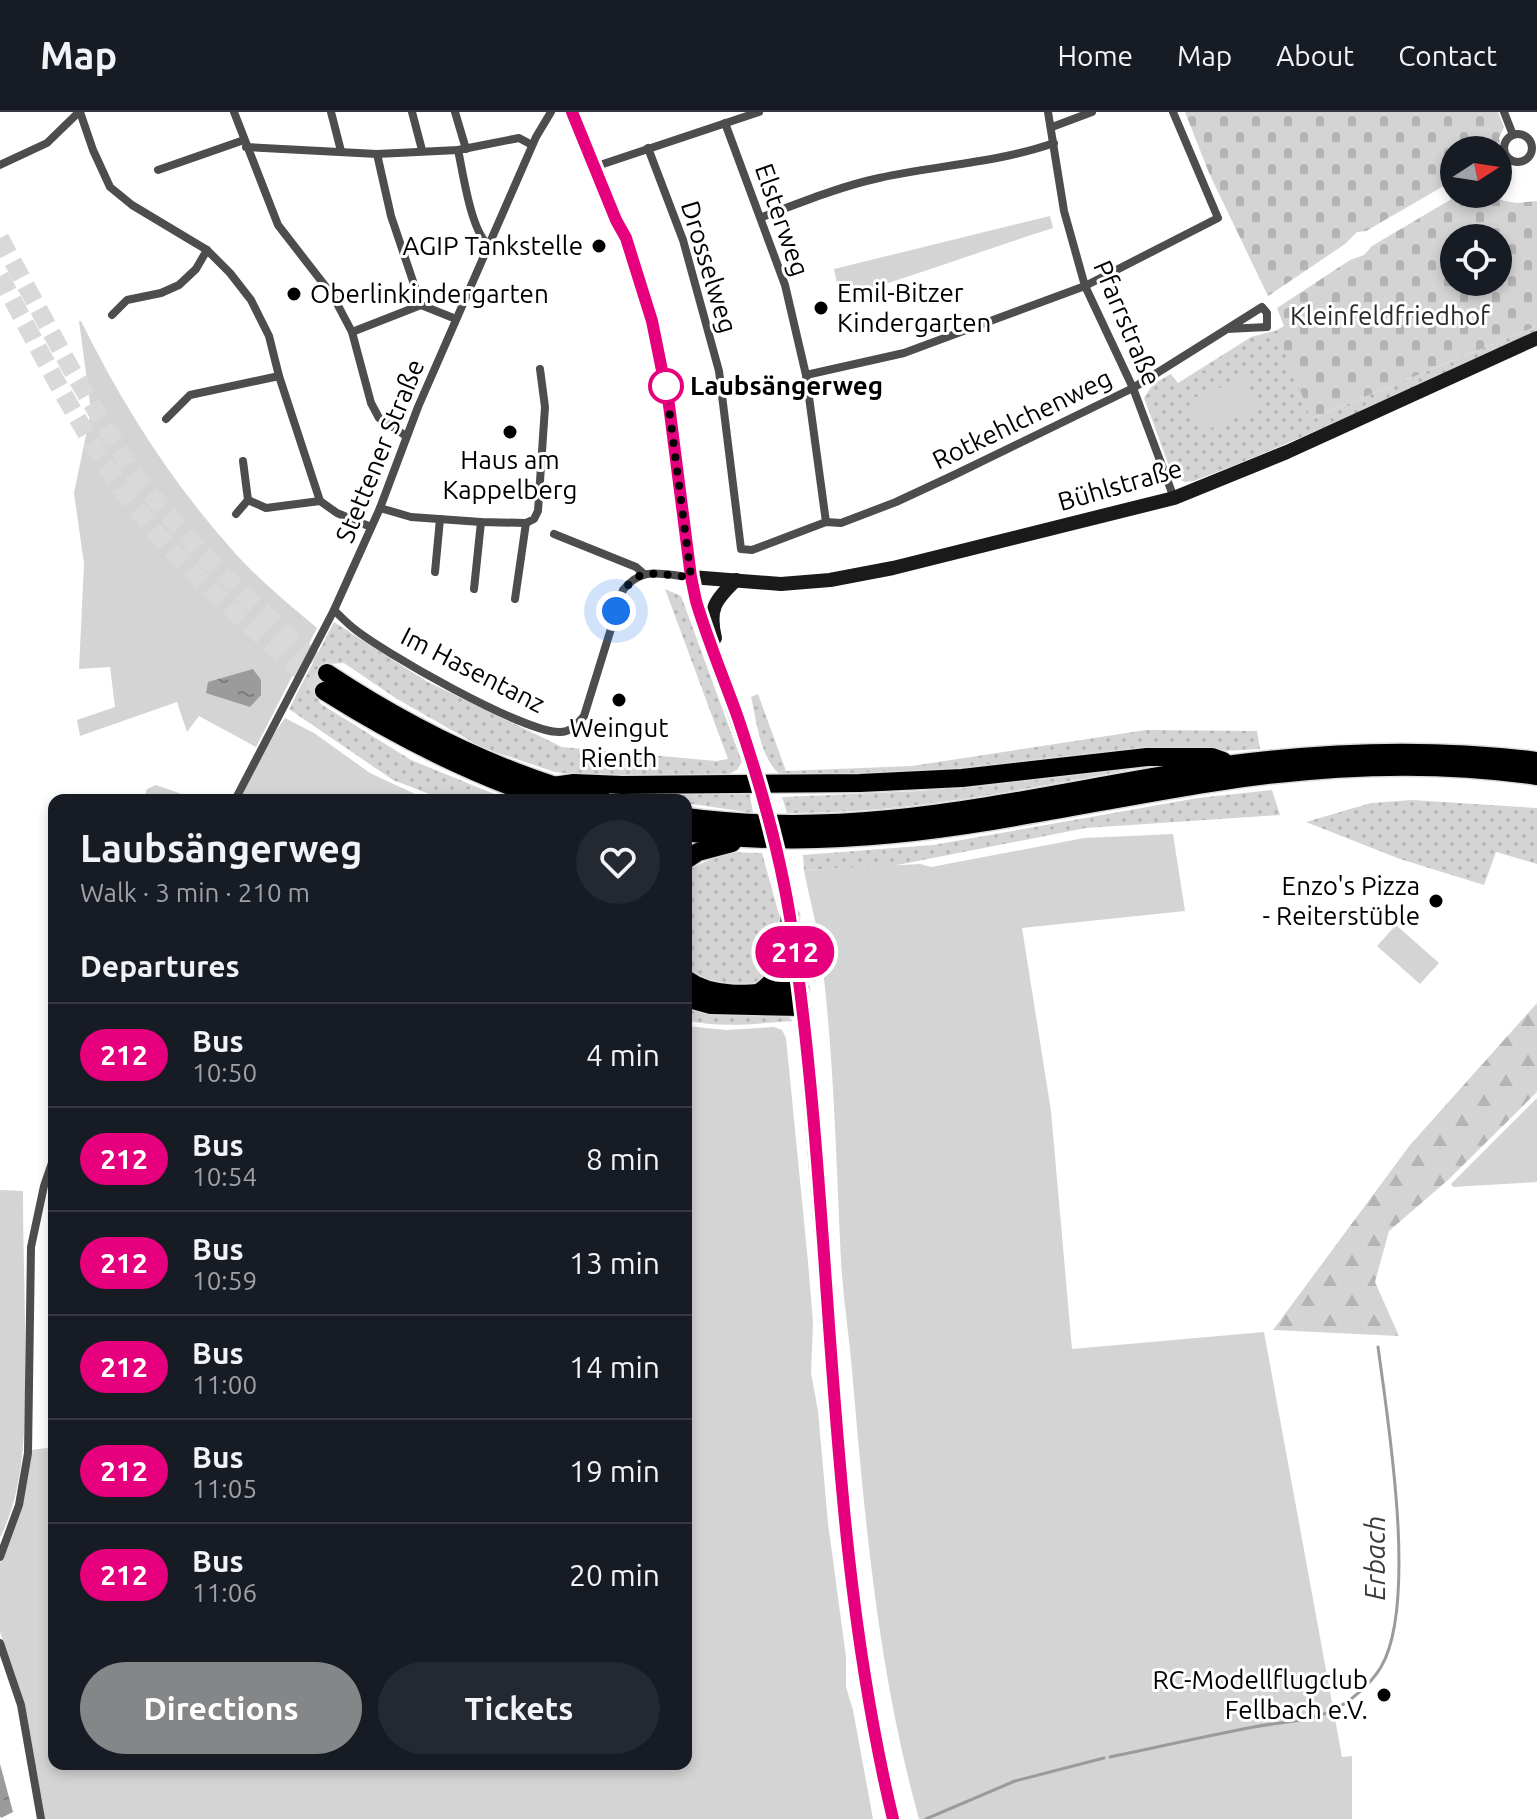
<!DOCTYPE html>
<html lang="en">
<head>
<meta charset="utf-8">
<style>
	body { margin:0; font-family:Ubuntu,sans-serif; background:#242831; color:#f1f3f6; height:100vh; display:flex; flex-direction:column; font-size:30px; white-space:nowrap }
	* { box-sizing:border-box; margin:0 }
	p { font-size:26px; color:#9ea1a6 }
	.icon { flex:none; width:44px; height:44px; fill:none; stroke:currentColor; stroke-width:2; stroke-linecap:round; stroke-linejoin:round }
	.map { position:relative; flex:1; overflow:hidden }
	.details { position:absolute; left:48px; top:682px; width:644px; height:976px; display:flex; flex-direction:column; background:#171b24; border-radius:16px; box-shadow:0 4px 12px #0003 }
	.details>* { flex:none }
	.badge { padding:0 16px; border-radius:26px; font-size:28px; line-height:52px }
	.needle { width:52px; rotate:78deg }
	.controls { position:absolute; left:1440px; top:24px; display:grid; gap:16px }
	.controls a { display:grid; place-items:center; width:72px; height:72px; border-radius:50%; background:#171b24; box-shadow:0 4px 12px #0003; font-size:40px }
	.you { position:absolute; width:40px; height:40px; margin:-20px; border:6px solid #fff; border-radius:50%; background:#1a73e8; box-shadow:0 0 0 12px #1a73e833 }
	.map>.badge { position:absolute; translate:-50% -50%; box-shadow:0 0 0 4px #fff }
	h2 { padding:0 32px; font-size:30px; line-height:72px }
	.round { display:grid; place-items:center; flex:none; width:84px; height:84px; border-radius:42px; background:#242831 }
	.summary { display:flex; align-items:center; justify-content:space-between; height:136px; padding:0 32px }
	h1 { font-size:38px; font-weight:700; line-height:60px }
	.button { display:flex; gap:16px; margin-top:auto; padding:16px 32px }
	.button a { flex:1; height:92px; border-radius:48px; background:#858687; color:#fff; font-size:32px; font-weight:700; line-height:92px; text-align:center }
	.button a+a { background:#242831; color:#f1f3f6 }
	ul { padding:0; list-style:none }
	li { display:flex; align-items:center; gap:24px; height:104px; padding:0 32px; border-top:2px solid #363941 }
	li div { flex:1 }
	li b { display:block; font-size:30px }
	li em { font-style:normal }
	li .badge { min-width:88px; font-weight:700; text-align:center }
	header { display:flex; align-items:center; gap:48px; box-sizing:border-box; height:112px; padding:0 40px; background:#171b24; border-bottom:2px solid #363941 }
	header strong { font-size:38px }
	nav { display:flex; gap:44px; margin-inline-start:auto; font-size:28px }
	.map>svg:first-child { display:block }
	.grass { fill:url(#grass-dots) }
	.forest { fill:url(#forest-firs) }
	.cemetery { fill:url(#cemetery-stones); fill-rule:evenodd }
	.green { fill:#d4d4d4 }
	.water { fill:url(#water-ripples) }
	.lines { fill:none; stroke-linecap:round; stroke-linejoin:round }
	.stream { stroke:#9b9b9b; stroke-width:3 }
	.trunk-tunnel { stroke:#d9d9d9; stroke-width:18; stroke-dasharray:18 9; stroke-linecap:butt }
	.trunk-casing { stroke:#dbdbdb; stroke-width:21 }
	.minor { stroke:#4d4d4d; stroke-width:8 }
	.secondary { stroke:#1a1a1a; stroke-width:14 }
	.trunk { stroke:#000; stroke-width:18 }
	.secondary-bridge { stroke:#1a1a1a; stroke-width:14 }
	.line-casing { stroke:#fff; stroke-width:18 }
	.line { stroke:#e6007e; stroke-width:12 }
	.walk { stroke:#000; stroke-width:8; stroke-dasharray:0 14.4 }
	.poi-dot { fill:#000; stroke:#fff; stroke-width:3 }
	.stop-dot { fill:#fff; stroke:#e6007e; stroke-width:4 }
	.labels { text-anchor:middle; stroke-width:6; stroke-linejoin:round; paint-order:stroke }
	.street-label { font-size:26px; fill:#000; stroke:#fff }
	.poi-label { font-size:26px; fill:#000; stroke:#fff; text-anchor:end }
	.park-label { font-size:26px; fill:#2b2b2b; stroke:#fff }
	.stop-label { font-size:26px; font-weight:bold; fill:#000; stroke:#fff; text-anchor:start }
	.water-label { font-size:28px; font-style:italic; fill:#3c3c3c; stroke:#fff }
</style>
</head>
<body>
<header>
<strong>Map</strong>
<nav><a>Home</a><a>Map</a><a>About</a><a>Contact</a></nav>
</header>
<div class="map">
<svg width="1537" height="1707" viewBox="0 0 1537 1707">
	<defs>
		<pattern id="grass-dots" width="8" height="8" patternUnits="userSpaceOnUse" patternTransform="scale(2)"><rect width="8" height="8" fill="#d4d4d4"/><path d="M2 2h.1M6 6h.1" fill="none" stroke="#b4b4b4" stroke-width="1.8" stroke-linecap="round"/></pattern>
		<pattern id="forest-firs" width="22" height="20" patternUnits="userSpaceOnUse" patternTransform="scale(2)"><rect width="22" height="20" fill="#d4d4d4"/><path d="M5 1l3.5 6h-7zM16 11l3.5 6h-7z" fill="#b4b4b4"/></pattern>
		<pattern id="cemetery-stones" width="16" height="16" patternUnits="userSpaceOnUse" patternTransform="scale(2)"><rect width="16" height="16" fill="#d4d4d4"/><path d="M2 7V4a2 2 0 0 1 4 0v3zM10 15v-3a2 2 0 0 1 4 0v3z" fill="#b4b4b4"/></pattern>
		<pattern id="water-ripples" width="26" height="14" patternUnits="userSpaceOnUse" patternTransform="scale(2)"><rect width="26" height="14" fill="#9b9b9b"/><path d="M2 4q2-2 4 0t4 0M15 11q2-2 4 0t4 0" fill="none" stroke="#7c7c7c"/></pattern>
	</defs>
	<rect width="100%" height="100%" fill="#fff"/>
	<!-- grass -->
	<g class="grass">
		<path d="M1537,214V219C1424,271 1311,324 1194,369L1185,370L1173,365L1144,286L1153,272L1171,262L1178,271L1251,225L1278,218L1311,307Z"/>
		<path d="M665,477L681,484L742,650L737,658L729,662L599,666L555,660L483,636L397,587L344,551L328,552L311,576L321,592L411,648L509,688H445L393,668L289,597L334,510L426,569L562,635L716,649L728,647Z"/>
		<path d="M758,582L786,659L912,654L1146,618L1257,619L1260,637L1062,648L929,661L782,664C760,648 757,610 751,585Z"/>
		<path d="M1171,650C1045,673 916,702 787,701L782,685L921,679Z"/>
		<path d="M749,678L753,701L686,691V688L615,680Z"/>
		<path d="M1272,678L1280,703L1086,716L892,754L804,758L803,743L933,733L1198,686Z"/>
		<path d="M1412,688L1537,696V752L1496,740L1484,773L1400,747L1306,710L1371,691Z"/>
		<path d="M726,740L762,741L780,806L773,860C769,863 762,869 757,871C735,877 705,868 686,858V759Z"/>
		<path d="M686,893L785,901L793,909C758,911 721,917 686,908Z"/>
	</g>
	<!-- forest -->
	<path class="forest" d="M1537,891V980L1448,1068L1389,1119L1375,1170L1399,1224L1273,1218L1410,1033Z"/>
	<!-- cemetery -->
	<g class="cemetery">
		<path d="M1185,0H1498L1504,15L1499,26L1502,40L1498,43V38H1454V68L1366,119L1357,120L1345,132L1268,184L1209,61Z"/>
		<path d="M1460,82H1491L1504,89L1517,91L1537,89V214L1311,307L1277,218L1284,214L1277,196L1350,148L1364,143L1372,134ZM1454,126H1498V170H1454Z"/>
	</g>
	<!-- green -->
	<g class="green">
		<path d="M1050,104L1053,116C981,139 911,165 840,186L834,157Z"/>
		<path d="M79,209H81C121,290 168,365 228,433C254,464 286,490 317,516L256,635L199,604L187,620L177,590L80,624L77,608L115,595L110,555L79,557L84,452L74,381L91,299Z"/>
		<path d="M1245,266L1258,297L1201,320L1188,288Z"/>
		<path d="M285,606L314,621L370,661L428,688H238L265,634Z"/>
		<path d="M156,673L199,688H143L147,677Z"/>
		<path d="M1173,722L1185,799L1022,816L1051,999L1072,1237L1264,1220L1342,1645L1352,1644V1707H919C878,1559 865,1410 852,1258C849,1222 843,1186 841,1149C836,1047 834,943 821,841C817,813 809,785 804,758L920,752L931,755L1084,726Z"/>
		<path d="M1396,813L1439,851L1420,872L1377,834Z"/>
		<path d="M686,914L726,918L774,915L782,918L786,926L808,1150L813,1210L811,1261L818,1299L828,1411L846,1545V1575L853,1598L873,1707H44L20,1578L0,1520V1451L16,1411L31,1338L54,1335V1652H686Z"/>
		<path d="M1537,986V1070L1453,1075L1451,1072Z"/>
		<path d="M0,1078L23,1079C23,1142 26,1206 25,1270C25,1323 24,1377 0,1426Z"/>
	</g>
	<!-- water -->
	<g class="water">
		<path d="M253,557L261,568V583L250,595L206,581L208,570Z"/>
		<path d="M0,1652L13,1700L1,1706L0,1704Z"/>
	</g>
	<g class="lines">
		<!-- stream -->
		<g class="stream">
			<path d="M1110,1645C1158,1635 1206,1624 1254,1615C1279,1610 1307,1610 1331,1599C1349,1591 1371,1572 1381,1555C1418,1492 1388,1309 1378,1235"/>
			<path d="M926,1707L1015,1669L1104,1646"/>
		</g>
		<!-- trunk-tunnel -->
		<g class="trunk-tunnel">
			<path d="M0,126L70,255L135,364L200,440L327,561"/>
			<path d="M0,164C37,234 74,306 118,371C173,452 252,515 324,579"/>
		</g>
		<!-- trunk casing -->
		<g class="trunk-casing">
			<g id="trunk">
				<path d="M327,561C413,618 503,662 603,688"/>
				<path d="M324,579C395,624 468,661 548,688"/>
				<path d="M553,674L574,671L622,673L860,671L962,666L1147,645H1212L1223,649"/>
				<path d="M686,705C878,731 1047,678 1234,652C1334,639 1436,636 1537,649"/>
				<path d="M686,720C864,746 1036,698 1210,671C1317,654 1429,648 1537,664"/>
				<path d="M686,748L698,740L732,731"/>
				<path d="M686,867C717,890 763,880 800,877"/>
				<path d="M760,880C791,857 786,839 790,804"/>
				<path d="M686,886L711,893L801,895"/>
			</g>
		</g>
		<!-- minor -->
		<g class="minor">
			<path d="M80,0L93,38L110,75L132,93L207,138L230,161L251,188L269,224L279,264L320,389L337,401L371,415"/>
			<path d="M234,0L278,113L333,184L352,220L371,291L379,306L406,324"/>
			<path d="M331,0L341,39"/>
			<path d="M412,0L422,38"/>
			<path d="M455,0L466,37"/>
			<path d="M1048,0L1064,99L1085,174L1133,276L1174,386"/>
			<path d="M1504,0L1513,23"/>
			<path d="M725,11L785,173L806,263L826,410"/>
			<path d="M1052,15L1092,0"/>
			<circle cx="1518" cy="36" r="14"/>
			<path d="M246,35L377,42L458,38L519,26L532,33"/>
			<path d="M648,36L683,128L719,259L741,437L752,438L826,410L841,411L896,390L954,363L1133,276L1227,217L1267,215V201L1262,195L1227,217"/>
			<path d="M458,38C463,60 471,122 490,134"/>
			<path d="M377,42L391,104L421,193L456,207"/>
			<path d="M0,53L47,31L79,0"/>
			<path d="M594,55L759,0"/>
			<path d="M158,58L244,28"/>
			<path d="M762,105C800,91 838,75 879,66C937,53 997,51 1054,31"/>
			<path d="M112,203L127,188L161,181L179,173L196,157L207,138"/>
			<path d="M352,220L421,193"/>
			<path d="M806,263L904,241L1085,174L1218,106L1173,0"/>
			<path d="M166,307L190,283L279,264"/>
			<path d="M243,349L248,388"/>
			<path d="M380,396L411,405L481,410L526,411L534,407L538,399L545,295L540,257"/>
			<path d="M236,402L248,388L266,396L320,389"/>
			<path d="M554,422L636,455L644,462"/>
			<path d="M435,460L440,407"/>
			<path d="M474,477L481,410"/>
			<path d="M515,487L526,411"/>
			<path d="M334,498C340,504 346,510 352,515C382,540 524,621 560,620C571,620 577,612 584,604L623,478C643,453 662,463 691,465"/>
			<path d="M235,688L334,498L380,396L418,295L536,25L551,0"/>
			<path d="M0,1445L19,1393L28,1341L31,1135L44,1074L54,1045"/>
			<path d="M0,1531L21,1593L41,1707"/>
		</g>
		<!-- secondary -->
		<g class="secondary">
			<path d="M572,0L616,108L626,126L652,209L669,293L691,465L696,489L761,679"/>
			<path d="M691,465L781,472L830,468L893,456L1174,386L1287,340L1537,226"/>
			<path d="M715,526C708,497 715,488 736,468"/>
			<path d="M779,751C800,852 808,955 816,1058C834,1275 842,1494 893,1707"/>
		</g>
		<!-- trunk -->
		<use href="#trunk" class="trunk"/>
		<!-- secondary-bridge -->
		<path class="secondary-bridge" d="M764,687L779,751"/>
	</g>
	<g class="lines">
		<!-- line casing -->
		<g class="line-casing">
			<path id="line" d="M572,0L616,108L626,126L652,209L669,293L691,465L696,489C708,529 724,567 738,606C760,671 779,737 790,805C836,1104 822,1411 893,1707"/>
		</g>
		<!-- line -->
		<use href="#line" class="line"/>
		<!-- walk -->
		<path class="walk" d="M616,499C632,451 647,462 691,465L666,274"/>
	</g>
	<!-- markers -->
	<g class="poi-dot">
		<circle cx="599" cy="134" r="8"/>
		<circle cx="294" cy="182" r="8"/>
		<circle cx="821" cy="196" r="8"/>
		<circle cx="510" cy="320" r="8"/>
		<circle cx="619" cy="588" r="8"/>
		<circle cx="1436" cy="789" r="8"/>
		<circle cx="1384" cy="1583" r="8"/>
	</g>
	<circle class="stop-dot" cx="666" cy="274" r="16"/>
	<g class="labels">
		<!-- street labels -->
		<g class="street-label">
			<text transform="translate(782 108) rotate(71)" y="9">Elsterweg</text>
			<text transform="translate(709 155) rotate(73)" y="9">Drosselweg</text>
			<text transform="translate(1127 211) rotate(67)" y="9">Pfarrstraße</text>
			<text transform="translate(1022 307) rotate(-26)" y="9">Rotkehlchenweg</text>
			<text transform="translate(380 339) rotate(-68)" y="9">Stettener Straße</text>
			<text transform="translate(1120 373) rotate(-16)" y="9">Bühlstraße</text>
			<text transform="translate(473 558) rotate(27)" y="9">Im Hasentanz</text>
		</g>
		<!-- poi labels -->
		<g class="poi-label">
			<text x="583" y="143">AGIP Tankstelle</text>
			<text x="837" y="190" text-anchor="start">Emil-Bitzer<tspan x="837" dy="30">Kindergarten</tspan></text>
			<text x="310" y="191" text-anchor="start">Oberlinkindergarten</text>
			<text x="510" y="357" text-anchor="middle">Haus am<tspan x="510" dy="30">Kappelberg</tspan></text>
			<text x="619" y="625" text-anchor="middle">Weingut<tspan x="619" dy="30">Rienth</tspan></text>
			<text x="1420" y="783">Enzo's Pizza<tspan x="1420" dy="30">- Reiterstüble</tspan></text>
			<text x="1368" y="1577">RC-Modellflugclub<tspan x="1368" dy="30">Fellbach e.V.</tspan></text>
		</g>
		<!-- park labels -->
		<g class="park-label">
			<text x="1390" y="213">Kleinfeldfriedhof</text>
		</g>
		<!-- stop labels -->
		<g class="stop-label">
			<text x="690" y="283">Laubsängerweg</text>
		</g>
		<!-- water labels -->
		<g class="water-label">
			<text transform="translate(1375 1446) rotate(-90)" y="10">Erbach</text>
		</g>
	</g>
</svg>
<div class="controls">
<a><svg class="needle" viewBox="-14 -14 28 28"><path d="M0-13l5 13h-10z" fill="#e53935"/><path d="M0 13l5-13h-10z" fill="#9ea1a6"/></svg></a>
<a><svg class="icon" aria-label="locate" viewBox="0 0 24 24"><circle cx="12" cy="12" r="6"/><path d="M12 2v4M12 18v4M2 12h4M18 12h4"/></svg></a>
</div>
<div class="you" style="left:616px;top:499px"></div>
<b class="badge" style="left:795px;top:840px;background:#e6007e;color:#fff">212</b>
<section class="details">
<div class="summary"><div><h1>Laubsängerweg</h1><p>Walk · 3 min · 210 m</p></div><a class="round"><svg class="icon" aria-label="heart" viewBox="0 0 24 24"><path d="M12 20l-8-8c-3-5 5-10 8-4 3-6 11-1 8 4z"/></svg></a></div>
<h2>Departures</h2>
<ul>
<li><span class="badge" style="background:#e6007e;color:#fff">212</span><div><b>Bus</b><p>10:50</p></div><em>4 min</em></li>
<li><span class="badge" style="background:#e6007e;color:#fff">212</span><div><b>Bus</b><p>10:54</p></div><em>8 min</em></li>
<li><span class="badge" style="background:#e6007e;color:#fff">212</span><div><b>Bus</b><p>10:59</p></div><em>13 min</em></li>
<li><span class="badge" style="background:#e6007e;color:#fff">212</span><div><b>Bus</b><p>11:00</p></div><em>14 min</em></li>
<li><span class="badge" style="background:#e6007e;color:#fff">212</span><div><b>Bus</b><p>11:05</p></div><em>19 min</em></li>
<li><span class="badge" style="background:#e6007e;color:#fff">212</span><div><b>Bus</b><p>11:06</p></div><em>20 min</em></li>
</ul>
<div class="button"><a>Directions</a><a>Tickets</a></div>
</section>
</div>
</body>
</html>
